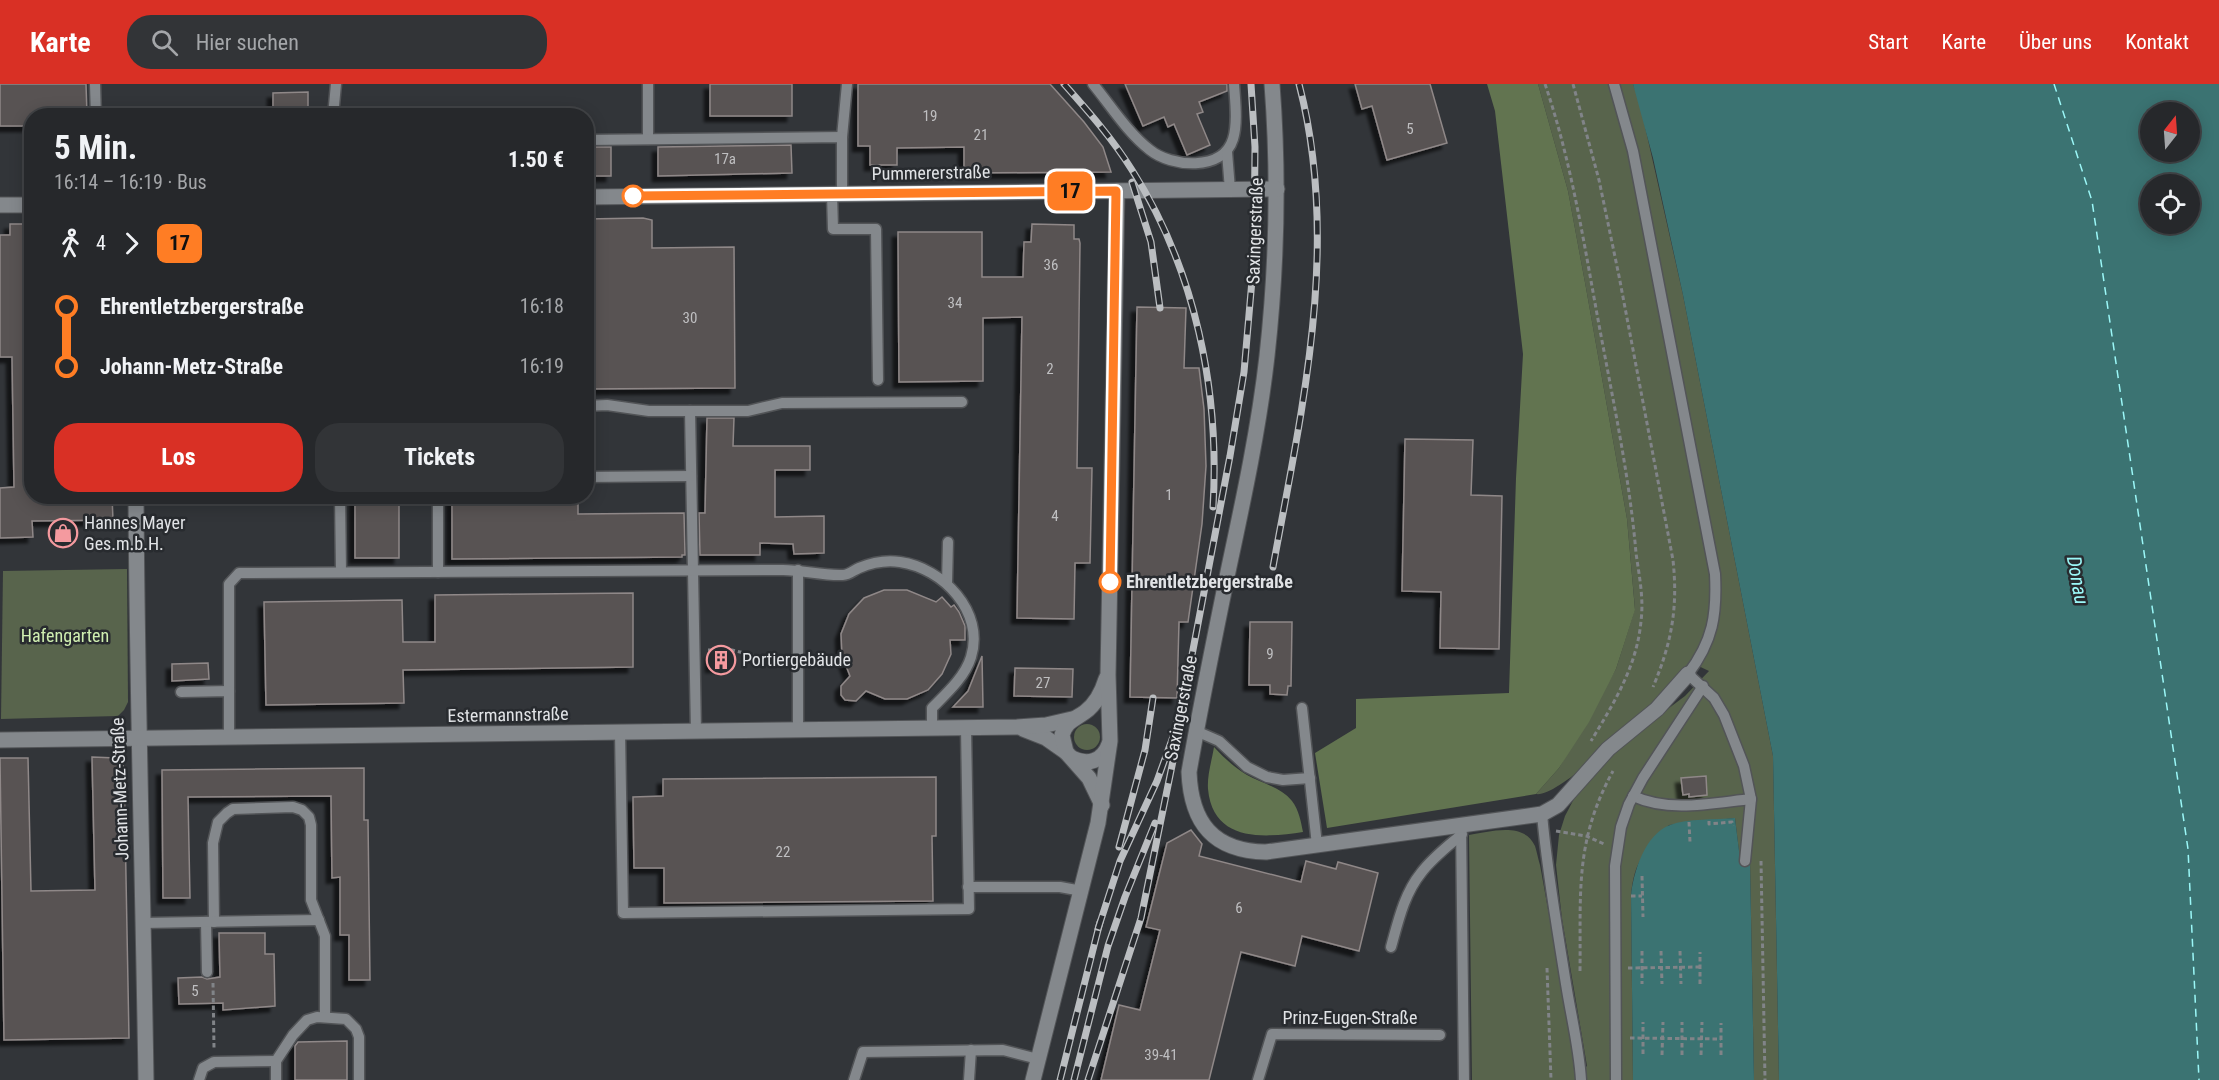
<!DOCTYPE html>
<html lang="de">
<head>
<meta charset="utf-8">
<style>
	body { margin:0; font-family:"Roboto Condensed",sans-serif; background:#323437; color:#f1f3f6; height:100vh; display:flex; flex-direction:column; font-size:22px; white-space:nowrap }
	* { box-sizing:border-box; margin:0 }
	p { font-size:20px; color:#a4a6a9 }
	.icon { flex:none; width:33px; height:33px; fill:none; stroke:currentColor; stroke-width:2; stroke-linecap:round; stroke-linejoin:round }
	.map { position:relative; flex:1; overflow:hidden }
	.sheet { position:absolute; left:24px; top:24px; width:570px; height:396px; display:flex; flex-direction:column; background:#26282b; border-radius:24px; box-shadow:0 3px 15px #0003,0 0 0 2px #424447 }
	.sheet>* { flex:none }
	.badge { padding:0 12px; border-radius:9px; font-size:21px; line-height:39px }
	.needle { width:39px; rotate:17deg }
	.controls { position:absolute; left:2140px; top:18px; display:grid; gap:12px }
	.controls a { display:grid; place-items:center; width:60px; height:60px; border-radius:50%; background:#26282b; box-shadow:0 3px 15px #0003,0 0 0 2px #424447; font-size:30px }
	.map>.badge { position:absolute; translate:-50% -50%; box-shadow:0 0 0 3px #fff }
	.legs { display:flex; align-items:center; gap:9px; height:66px; padding:0 30px; font-size:20px }
	.legs p { margin-inline-start:auto }
	.headline { display:flex; align-items:center; justify-content:space-between; height:102px; padding:0 30px }
	h1 { font-size:33px; font-weight:700; line-height:45px }
	.action { display:flex; gap:12px; margin-top:auto; padding:12px 30px }
	.action a { flex:1; height:69px; border-radius:24px; background:#d93025; color:#fff; font-size:24px; font-weight:700; line-height:69px; text-align:center }
	.action a+a { background:#323437; color:#f1f3f6 }
	ul { padding:0 30px; list-style:none }
	li { display:flex; align-items:center; gap:21px; height:60px; font-size:22px }
	li i { display:grid; place-items:center; width:9px; height:100%; margin:0 8px; background:currentColor }
	li i::after { content:''; width:15px; height:15px; margin:-8px; border:4px solid; border-radius:50%; background:#26282b }
	li p { margin-inline-start:auto }
	li:first-child i { background:linear-gradient(#0000 50%,currentColor 0) }
	li:last-child i { background:linear-gradient(currentColor 50%,#0000 0) }
	header { display:flex; align-items:center; gap:36px; box-sizing:border-box; height:84px; padding:0 30px; background:#d93025; color:#fff }
	header strong { font-size:28px }
	nav { display:flex; gap:33px; margin-inline-start:auto; font-size:21px }
	.search { width:420px; height:54px; background:#323437; display:flex; align-items:center; gap:15px; box-sizing:border-box; padding:0 21px; border-radius:24px; color:#a4a6a9; font-size:22px }
	.map>svg:first-child { display:block }
	.green { fill:#58644c }
	.forest { fill:#627450 }
	.water { fill:#3b7372; fill-rule:evenodd }
	.lines { fill:none; stroke-linecap:round; stroke-linejoin:round }
	.ferry { stroke:#9bf7f7; stroke-width:1.5; stroke-dasharray:8 6; stroke-linecap:butt }
	.building { fill:#585252; stroke:#8f8888; stroke-width:1.5; filter:url(#shadow) }
	.service-casing { stroke:#525457; stroke-width:13 }
	.minor-casing { stroke:#525457; stroke-width:17 }
	.tertiary-casing { stroke:#525457; stroke-width:17 }
	.path { stroke:#818488; stroke-width:3; stroke-dasharray:4.5 3; stroke-linecap:butt }
	.service { stroke:#84888c; stroke-width:10 }
	.minor { stroke:#84888c; stroke-width:15 }
	.tertiary { stroke:#84888c; stroke-width:15 }
	.rail-casing { stroke:#bbbec1; stroke-width:7 }
	.rail { stroke:#282b2f; stroke-width:4.5; stroke-dasharray:14; stroke-linecap:butt }
	.line-1-casing { stroke:#fff; stroke-width:14 }
	.line-1 { stroke:#ff7d24; stroke-width:9 }
	.stop-1-dot { fill:#fff; stroke:#ff7d24; stroke-width:3 }
	.labels { text-anchor:middle; stroke-width:5; stroke-linejoin:round; paint-order:stroke }
	.number-label { font-size:15px; fill:#bfbfc1 }
	.street-label { font-size:18px; fill:#e1e3e6; stroke:#282b2f }
	.poi-label { font-size:18px; fill:#e1e3e6; stroke:#282b2f; text-anchor:start }
	.stop-label { font-size:18px; font-weight:bold; fill:#e1e3e6; stroke:#282b2f; text-anchor:start }
	.park-label { font-size:18px; fill:#d0efb1; stroke:#282b2f }
	.water-label { font-size:20px; font-style:italic; fill:#9bf7f7; stroke:#282b2f }
</style>
</head>
<body>
<header>
<strong>Karte</strong>
<div class="search"><svg class="icon" aria-label="search" viewBox="0 0 24 24"><circle cx="10" cy="10" r="6"/><path d="M15 15l6 6"/></svg>Hier suchen</div>
<nav><a>Start</a><a>Karte</a><a>Über uns</a><a>Kontakt</a></nav>
</header>
<div class="map">
<svg width="2219" height="996" viewBox="0 0 2219 996">
	<defs>
		<filter id="shadow"><feDropShadow dx="-5.5" dy="5.5" stdDeviation="1.5" flood-color="#0009"/></filter>
	</defs>
	<rect width="100%" height="100%" fill="#323539"/>
	<!-- green -->
	<g class="green">
		<path d="M1538,0H1633L1639,16L1683,211L1773,672L1779,996H1754L1750,778L1740,776L1735,734L1669,741C1646,767 1634,775 1631,812L1633,996H1472L1469,751C1489,748 1524,737 1535,762C1537,768 1538,775 1540,781L1569,941L1575,993L1587,982L1562,835L1556,781L1559,751L1565,732L1576,711L1617,663L1685,612L1709,587L1690,578C1673,602 1562,715 1536,710L1559,684L1616,585L1635,525L1627,435L1586,204L1568,107Z"/>
		<path d="M127,485L128,618L124,626L118,632L1,635L3,487Z"/>
		<circle cx="1087" cy="653" r="13"/>
	</g>
	<!-- forest -->
	<g class="forest">
		<path d="M1487,0H1538L1568,107L1586,204L1627,435L1635,526L1616,585L1589,638L1559,684L1536,710L1327,744L1315,669L1356,644V615L1509,609L1516,394L1523,270L1495,27Z"/>
		<path d="M1214,663C1224,674 1234,683 1247,691C1261,699 1281,703 1292,717C1299,726 1301,738 1303,748C1263,754 1213,758 1208,705C1207,691 1212,676 1214,663Z"/>
	</g>
	<!-- water -->
	<g class="water">
		<path d="M1633,0H2219V996H1779L1773,672L1683,211L1653,74ZM2151,28H2190V68H2151ZM2151,100H2190V140H2151Z"/>
		<path d="M1735,734L1740,775L1750,778L1754,996H1633L1631,812C1633,789 1645,750 1670,741C1688,734 1716,736 1735,734Z"/>
	</g>
	<g class="lines">
		<!-- ferry -->
		<path class="ferry" d="M2054,0L2092,117L2188,765L2199,996"/>
	</g>
	<!-- building -->
	<g class="building">
		<path d="M0,0H86L87,32H32V42H0Z"/>
		<rect x="710" y="0" width="82" height="32"/>
		<path d="M858,0H1050L1084,38L1103,63L1111,88L964,89V63L897,64V81H870V62H858Z"/>
		<path d="M1125,0H1227V7L1199,18L1203,28L1197,30L1210,61L1187,71L1174,40L1168,43L1164,33L1143,42Z"/>
		<path d="M1355,0H1430L1447,59L1387,76L1372,22L1362,25Z"/>
		<path d="M308,8V32H273V9Z"/>
		<path d="M791,61L792,89L658,92V63Z"/>
		<rect x="586" y="63" width="25" height="29"/>
		<path d="M643,134L652,136V164L734,163L735,304L586,305V135Z"/>
		<path d="M10,140H32V412H112L113,436L32,437L33,453L0,454V404L14,403L12,273H0V151H10Z"/>
		<path d="M1032,140L1074,141V155H1079L1080,159L1077,384H1092L1090,479H1075L1074,535L1017,534L1022,233L983,234V297L899,298L898,148H982V193H1023L1024,158H1031Z"/>
		<path d="M1137,223L1186,224L1184,284H1199L1204,325L1206,382L1202,440L1188,538H1179L1177,614L1130,613Z"/>
		<path d="M707,334H734L733,362H810V386H775V433L824,432V469L794,470L793,460L760,459V471H700L699,429H705Z"/>
		<path d="M1405,355L1473,356L1471,411L1502,412L1499,565L1440,564L1441,508L1402,507Z"/>
		<rect x="355" y="412" width="44" height="62"/>
		<path d="M452,412H578V430L684,429L685,471H682V473L452,475Z"/>
		<path d="M884,506H907L936,518L942,513L951,523L954,521L959,528L965,542V556H950L951,570L942,590L928,606L907,615H885L866,607L856,617L845,616L841,611V602L850,592L842,571L841,550L849,530L864,514Z"/>
		<path d="M633,509V583L403,586L404,619L266,621L264,518L402,516L403,558H435V511Z"/>
		<path d="M1250,538H1292L1291,602H1288L1287,611L1270,610V601H1249Z"/>
		<path d="M711,569H731V582L711,583Z"/>
		<path d="M982,572L983,623H953L968,607Z"/>
		<path d="M208,579L209,595L172,597V580Z"/>
		<path d="M1015,584L1073,585L1072,613L1014,612Z"/>
		<path d="M92,673L116,674L122,678L124,686L129,954L4,956L0,674H28L31,807L95,806Z"/>
		<path d="M364,684V736H368L370,896H349V851H340V793L332,794L331,712L188,713L190,814H163L162,686Z"/>
		<path d="M1706,692L1707,711L1689,713V710L1683,711L1681,694Z"/>
		<path d="M936,693V752H932L933,817L664,819V784H634L633,713L663,712V695Z"/>
		<path d="M1191,746L1202,760L1199,772L1301,798L1306,777L1336,785L1338,778L1378,789L1359,867L1302,852L1295,882L1241,868L1209,996H1101L1119,921L1140,926L1160,846L1146,843L1167,759Z"/>
		<path d="M219,849H265V870H274L275,922L223,926V919L179,920L178,894L202,893L207,895L220,893Z"/>
		<path d="M347,957V996H295V962L298,958Z"/>
	</g>
	<g class="lines">
		<!-- service casing -->
		<g class="service-casing">
			<g id="service">
				<path d="M95,0L96,32"/>
				<path d="M648,0V55"/>
				<path d="M1093,0C1111,22 1127,48 1150,66C1171,83 1223,88 1233,55C1238,39 1235,16 1234,0"/>
				<path d="M1614,0L1633,67L1715,490C1717,531 1713,557 1688,590L1714,614L1724,631L1744,682L1751,715L1745,777"/>
				<path d="M333,32L336,0"/>
				<path d="M842,53L847,0"/>
				<path d="M586,56L842,53V110"/>
				<path d="M1227,68L1230,106"/>
				<path d="M832,110L833,145H876L878,296"/>
				<path d="M586,322L607,321L649,327H748L782,319L962,318"/>
				<path d="M690,327L696,648"/>
				<path d="M586,393L691,392"/>
				<path d="M340,412L341,488"/>
				<path d="M438,412V488"/>
				<path d="M947,499L948,458"/>
				<path d="M229,607V500L239,489L783,486C803,486 823,492 843,491C849,491 854,486 859,484C871,479 887,476 900,478C943,484 985,528 971,573C965,593 946,610 932,624V644"/>
				<path d="M181,608L229,607V654"/>
				<path d="M1302,624L1317,761"/>
				<path d="M798,646V486"/>
				<path d="M1196,647L1219,657L1247,683L1267,693L1283,696L1310,694"/>
				<path d="M620,648L623,829L969,825L966,644"/>
				<path d="M1633,712C1670,729 1713,719 1751,715"/>
				<path d="M1542,730C1547,787 1557,843 1566,900C1571,932 1579,963 1581,996"/>
				<path d="M1461,740L1464,996"/>
				<path d="M968,803H1060L1082,807"/>
				<path d="M206,838L207,888"/>
				<path d="M214,838L213,759L218,738L227,729L233,725L293,723L302,726L309,733L311,741V816L325,852V933"/>
				<path d="M143,839L319,836"/>
				<path d="M1391,863C1398,838 1404,810 1421,789C1432,774 1448,762 1462,750"/>
				<path d="M199,996L203,984L214,978L276,977"/>
				<path d="M276,996V977L293,951L307,936L317,933L346,935L356,945L359,953V996"/>
				<path d="M854,996L863,968L1003,966L1038,975"/>
				<path d="M969,996L971,966"/>
				<path d="M1258,996L1272,950L1440,951"/>
				<path d="M1616,996L1615,782L1621,743L1629,720L1643,694L1703,602"/>
			</g>
		</g>
		<!-- minor casing -->
		<g class="minor-casing">
			<g id="minor">
				<path d="M1272,0C1279,91 1277,181 1267,272C1259,343 1244,413 1229,483C1215,551 1201,619 1189,688C1191,739 1213,767 1266,768L1542,730L1558,721L1608,665L1657,625L1688,590"/>
				<path d="M586,113L1277,105"/>
				<path d="M0,121H32"/>
				<path d="M136,412C137,607 143,801 146,996"/>
				<path d="M1023,645L1046,654L1066,668"/>
				<path d="M0,656L1017,643L1046,641L1072,635"/>
			</g>
		</g>
		<!-- tertiary casing -->
		<g class="tertiary-casing">
			<g id="tertiary">
				<path d="M1072,674C1088,682 1103,677 1109,660"/>
				<path d="M1102,721L1089,694L1066,668L1062,651C1066,637 1074,636 1085,628C1096,620 1102,608 1106,595"/>
				<path d="M1033,996L1098,739L1110,657L1108,591L1117,107"/>
			</g>
		</g>
		<!-- path -->
		<g class="path">
			<path d="M1545,0C1574,85 1586,174 1603,262C1616,331 1630,399 1636,469C1639,491 1644,514 1641,537C1637,582 1614,619 1591,657"/>
			<path d="M1573,0L1599,96L1619,192L1673,476C1678,523 1672,558 1653,603"/>
			<path d="M708,566H732L784,579"/>
			<path d="M1709,737V740L1732,738L1733,742"/>
			<path d="M1689,738L1690,758"/>
			<path d="M1556,747L1586,752L1604,760"/>
			<path d="M1761,777L1765,996"/>
			<path d="M1642,792L1643,833"/>
			<path d="M1631,812H1642"/>
			<path d="M1642,867V900"/>
			<path d="M1661,867L1662,900"/>
			<path d="M1680,867L1681,900"/>
			<path d="M1547,884L1551,996"/>
			<path d="M1628,884L1700,883"/>
			<path d="M1580,887C1581,810 1574,758 1613,687"/>
			<path d="M213,899L214,964"/>
			<path d="M1700,900V868"/>
			<path d="M1630,954L1721,955"/>
			<path d="M1643,970V938"/>
			<path d="M1662,971L1663,938"/>
			<path d="M1682,971V938"/>
			<path d="M1701,971L1702,938"/>
			<path d="M1721,971V939"/>
		</g>
		<!-- service -->
		<use href="#service" class="service"/>
		<!-- minor -->
		<use href="#minor" class="minor"/>
		<!-- tertiary -->
		<use href="#tertiary" class="tertiary"/>
		<!-- rail casing -->
		<g class="rail-casing">
			<g id="rail">
				<path d="M1064,0C1088,27 1112,54 1132,86C1195,185 1220,306 1213,423"/>
				<path d="M1132,98L1151,158L1160,224"/>
				<path d="M1273,483C1302,325 1341,160 1299,0"/>
				<path d="M1119,763L1145,666L1153,614"/>
				<path d="M1098,845L1120,777L1157,697L1174,650L1188,592L1230,372L1244,288L1254,173L1255,63L1251,0"/>
				<path d="M1060,996L1100,838"/>
				<path d="M1074,996L1108,862L1125,813L1155,739"/>
				<path d="M1088,996L1141,834L1174,672"/>
			</g>
		</g>
		<!-- rail -->
		<use href="#rail" class="rail"/>
	</g>
	<g class="lines">
		<!-- line-1 casing -->
		<g class="line-1-casing">
			<path id="line-1" d="M633,112L1116,107L1110,498"/>
		</g>
		<!-- line-1 -->
		<use href="#line-1" class="line-1"/>
	</g>
	<!-- icons -->
	<defs>
		<g id="shop-ring" transform="scale(1.5)"><circle r="9.5" fill="#282b2f" stroke="#f49a9f" stroke-width="1.5"/><path d="M-5-2.5h2.3a2.7 3.5 0 0 1 5.4 0H5L5.5 6h-11ZM-1.5-2.5h3a1.5 2.3 0 0 0-3 0Z" fill="#f49a9f"/></g>
		<g id="building-ring" transform="scale(1.5)"><circle r="9.5" fill="#282b2f" stroke="#f49a9f" stroke-width="1.5"/><path d="M-4-6H4V6H1V3H-1V6H-4ZM-2.5-4.3h1.7v1.8h-1.7ZM.8-4.3h1.7v1.8H.8ZM-2.5-1h1.7V.8h-1.7ZM.8-1h1.7V.8H.8Z" fill="#f49a9f"/></g>
	</defs>
	<g fill-rule="evenodd">
		<use href="#shop-ring" x="63" y="449"/>
		<use href="#building-ring" x="721" y="576"/>
	</g>
	<!-- markers -->
	<g class="stop-1-dot">
		<circle cx="633" cy="112" r="10"/>
		<circle cx="1110" cy="498" r="10"/>
	</g>
	<g class="labels">
		<!-- number labels -->
		<g class="number-label">
			<text x="930" y="37">19</text>
			<text x="1410" y="50">5</text>
			<text x="981" y="56">21</text>
			<text x="725" y="80">17a</text>
			<text x="1051" y="186">36</text>
			<text x="955" y="224">34</text>
			<text x="690" y="239">30</text>
			<text x="1050" y="290">2</text>
			<text x="1169" y="416">1</text>
			<text x="1055" y="437">4</text>
			<text x="1270" y="575">9</text>
			<text x="1043" y="604">27</text>
			<text x="783" y="773">22</text>
			<text x="1239" y="829">6</text>
			<text x="195" y="912">5</text>
			<text x="1161" y="976">39-41</text>
		</g>
		<!-- street labels -->
		<g class="street-label">
			<text transform="translate(931 89) rotate(-1)" y="6">Pummererstraße</text>
			<text transform="translate(1255 147) rotate(-88)" y="6">Saxingerstraße</text>
			<text transform="translate(1181 624) rotate(-79)" y="6">Saxingerstraße</text>
			<text transform="translate(508 631) rotate(-1)" y="6">Estermannstraße</text>
			<text transform="translate(120 705) rotate(-92)" y="6">Johann-Metz-Straße</text>
			<text x="1350" y="940">Prinz-Eugen-Straße</text>
		</g>
		<!-- poi labels -->
		<g class="poi-label">
			<text x="84" y="445">Hannes Mayer<tspan x="84" dy="21">Ges.m.b.H.</tspan></text>
			<text x="742" y="582">Portiergebäude</text>
		</g>
		<!-- stop labels -->
		<g class="stop-label">
			<text x="1126" y="504">Ehrentletzbergerstraße</text>
		</g>
		<!-- park labels -->
		<g class="park-label">
			<text x="65" y="558">Hafengarten</text>
		</g>
		<!-- water labels -->
		<g class="water-label">
			<text transform="translate(2078 496) rotate(80)" y="7">Donau</text>
		</g>
	</g>
</svg>
<div class="controls">
<a><svg class="needle" viewBox="-14 -14 28 28"><path d="M0-13l5 13h-10z" fill="#e53935"/><path d="M0 13l5-13h-10z" fill="#a4a6a9"/></svg></a>
<a><svg class="icon" aria-label="locate" viewBox="0 0 24 24"><circle cx="12" cy="12" r="6"/><path d="M12 2v4M12 18v4M2 12h4M18 12h4"/></svg></a>
</div>
<b class="badge" style="left:1070px;top:107px;background:#ff7d24;color:#111">17</b>
<section class="sheet">
<div class="headline"><div><h1>5 Min.</h1><p>16:14 – 16:19 · Bus</p></div><b>1.50 €</b></div>
<div class="legs"><svg class="icon" aria-label="walk" viewBox="0 0 24 24"><circle cx="13" cy="4" r="2"/><path d="M13 8l-2 6 4 7M11 14l-3 7M7 12l3-4h3l4 4"/></svg>4<svg class="icon" aria-label="forward" viewBox="0 0 24 24"><path d="M9 5l7 7-7 7"/></svg><b class="badge" style="background:#ff7d24;color:#111">17</b></div>
<ul>
<li><i style="color:#ff7d24"></i><b>Ehrentletzbergerstraße</b><p>16:18</p></li>
<li><i style="color:#ff7d24"></i><b>Johann-Metz-Straße</b><p>16:19</p></li>
</ul>
<div class="action"><a>Los</a><a>Tickets</a></div>
</section>
</div>
</body>
</html>
